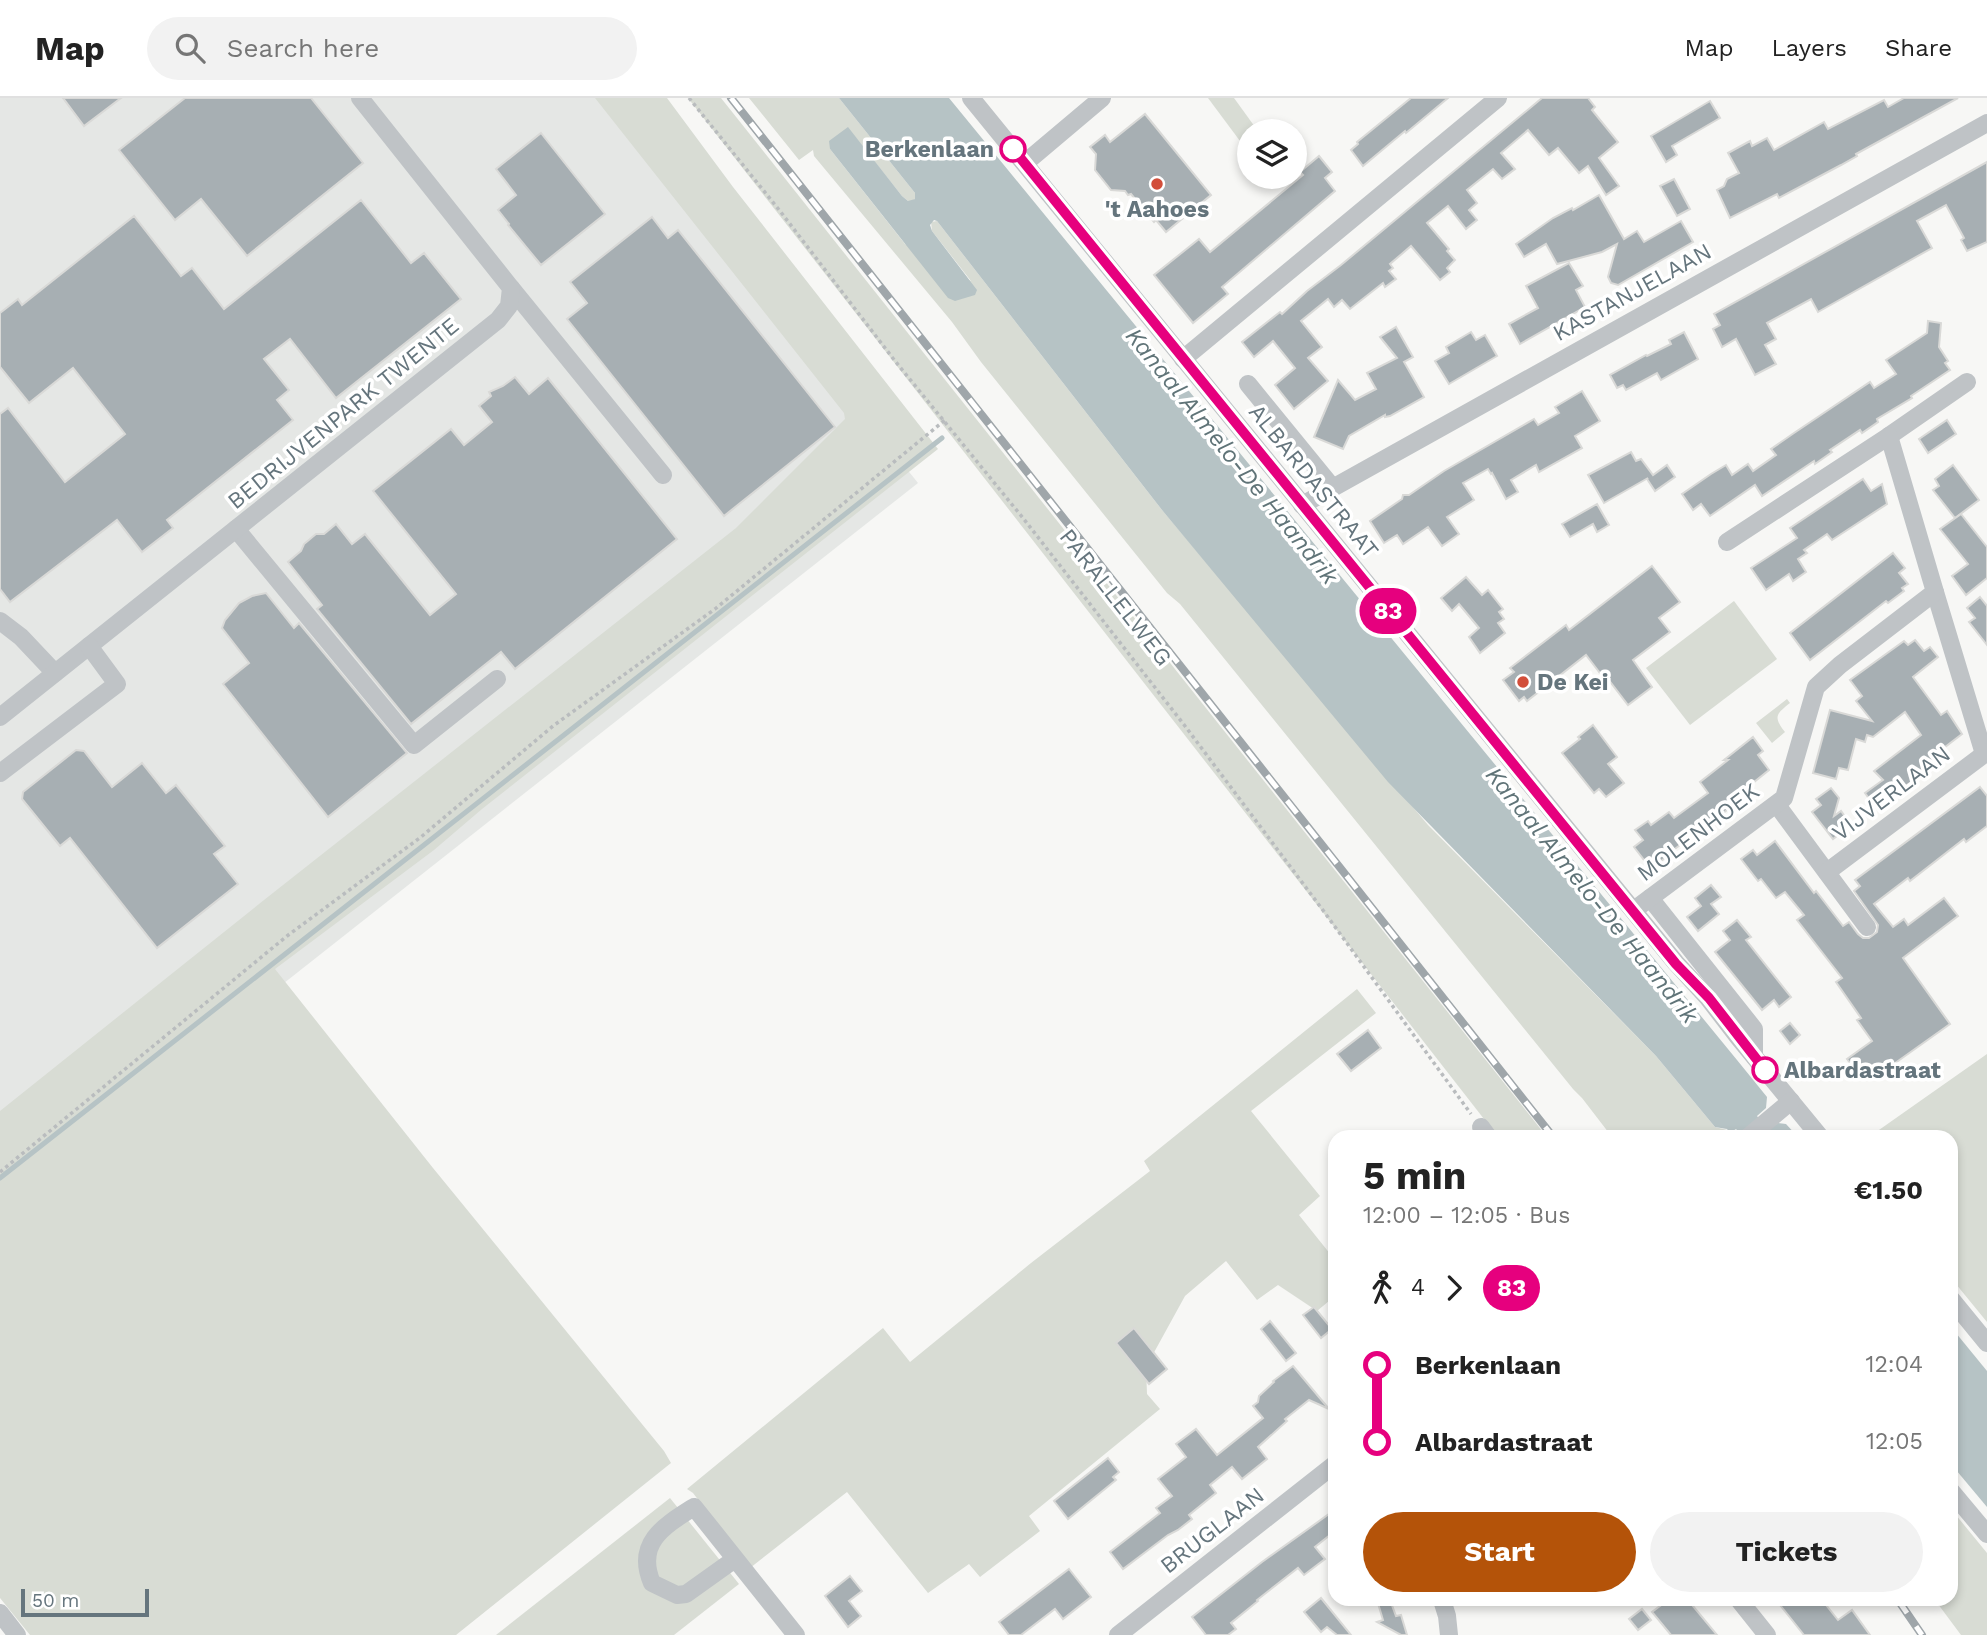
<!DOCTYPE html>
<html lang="en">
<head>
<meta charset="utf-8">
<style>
	body { margin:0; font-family:"Work Sans",sans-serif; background:#f2f2f2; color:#222; height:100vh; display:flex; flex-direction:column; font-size:26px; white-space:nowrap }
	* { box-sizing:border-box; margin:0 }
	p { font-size:23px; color:#767676 }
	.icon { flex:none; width:38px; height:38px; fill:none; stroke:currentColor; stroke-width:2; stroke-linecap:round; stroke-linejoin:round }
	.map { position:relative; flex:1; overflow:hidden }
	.drawer { position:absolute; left:1328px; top:1032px; width:630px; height:476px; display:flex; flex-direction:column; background:#fff; border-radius:21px; box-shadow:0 4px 10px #0003 }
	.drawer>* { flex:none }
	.badge { padding:0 14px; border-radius:23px; font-size:24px; line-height:46px }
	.tools { position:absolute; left:1237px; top:21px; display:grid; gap:14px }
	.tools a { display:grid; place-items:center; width:70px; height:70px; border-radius:50%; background:#fff; box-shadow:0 4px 10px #0003; font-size:35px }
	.scale { position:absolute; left:21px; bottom:18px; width:128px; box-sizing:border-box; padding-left:7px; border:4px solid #65757d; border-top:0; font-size:19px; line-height:24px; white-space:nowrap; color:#65757d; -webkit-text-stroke:5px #fff; paint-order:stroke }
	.map>.badge { position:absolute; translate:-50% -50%; box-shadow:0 0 0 4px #fff }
	.legs { display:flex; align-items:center; gap:10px; height:77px; padding:0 35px; font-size:23px }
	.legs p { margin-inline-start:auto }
	.headline { display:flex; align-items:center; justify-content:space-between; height:119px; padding:0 35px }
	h1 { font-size:38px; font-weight:700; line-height:52px }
	.cta { display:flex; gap:14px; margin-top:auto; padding:14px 35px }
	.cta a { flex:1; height:80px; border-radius:42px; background:#b45309; color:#fff; font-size:28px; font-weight:700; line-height:80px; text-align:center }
	.cta a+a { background:#f2f2f2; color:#222 }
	ul { padding:0 35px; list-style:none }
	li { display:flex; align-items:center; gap:24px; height:77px; font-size:26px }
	li i { display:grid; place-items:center; width:10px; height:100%; margin:0 9px; background:currentColor }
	li i::after { content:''; width:18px; height:18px; margin:-9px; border:5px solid; border-radius:50%; background:#fff }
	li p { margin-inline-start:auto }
	li:first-child i { background:linear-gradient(#0000 50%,currentColor 0) }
	li:last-child i { background:linear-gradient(currentColor 50%,#0000 0) }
	header { display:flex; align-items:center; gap:42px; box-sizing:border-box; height:98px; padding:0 35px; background:#fff; border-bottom:2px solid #e0e0e0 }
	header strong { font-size:33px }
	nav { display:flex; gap:38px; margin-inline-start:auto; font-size:24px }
	.search { width:490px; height:63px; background:#f2f2f2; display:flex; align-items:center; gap:18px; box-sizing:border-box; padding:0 24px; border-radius:38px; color:#767676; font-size:26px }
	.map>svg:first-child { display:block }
	.built { fill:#e5e7e5 }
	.green { fill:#d8dcd4 }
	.water { fill:#b6c3c5 }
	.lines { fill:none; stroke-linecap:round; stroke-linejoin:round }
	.stream { stroke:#b6c3c5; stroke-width:5 }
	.building { fill:#a7afb3; stroke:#d9d9d7; stroke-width:2 }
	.path { stroke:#b9bcbe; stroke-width:3.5; stroke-dasharray:3.5 3.5; stroke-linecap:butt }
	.minor { stroke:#bfc3c6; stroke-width:18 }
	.rail-casing { stroke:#9fa6aa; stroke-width:8 }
	.rail { stroke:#fff; stroke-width:5; stroke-dasharray:16; stroke-linecap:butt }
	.line-1-casing { stroke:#fff; stroke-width:16 }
	.line-1 { stroke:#e6007e; stroke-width:10 }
	.stop-1-dot { fill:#fff; stroke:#e6007e; stroke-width:3.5 }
	.poi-dot { fill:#d24e3a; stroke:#fff; stroke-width:2.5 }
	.labels { text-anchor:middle; stroke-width:7; stroke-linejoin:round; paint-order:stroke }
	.stop-label { font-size:23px; font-weight:bold; fill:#65757d; stroke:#fff; text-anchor:end }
	.poi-label { font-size:23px; font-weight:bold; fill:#65757d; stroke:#fff }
	.street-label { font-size:23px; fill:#65757d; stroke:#fff }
	.water-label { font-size:24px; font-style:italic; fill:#607478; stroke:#fff }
</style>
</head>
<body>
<header>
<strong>Map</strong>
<div class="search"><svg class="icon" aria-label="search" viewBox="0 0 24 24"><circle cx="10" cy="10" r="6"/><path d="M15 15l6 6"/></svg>Search here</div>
<nav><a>Map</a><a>Layers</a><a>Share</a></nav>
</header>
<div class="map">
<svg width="1987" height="1537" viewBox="0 0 1987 1537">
	<rect width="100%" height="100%" fill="#f7f7f5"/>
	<!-- built -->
	<path class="built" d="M0,0H609L918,385L0,1109Z"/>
	<!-- green -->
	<g class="green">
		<path d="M595,0H667L733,89L938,351L482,711L434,752L275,871L433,1070L664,1353L671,1365L456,1537H30L0,1500V1013L264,802L736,430L845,321L844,315Z"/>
		<path d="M688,0H721L1547,1039H1498Z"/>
		<path d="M749,0H839L915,95V101L912,103H908L902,98L848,30L830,51L905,146L971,183L932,133L931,124L937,123L1162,412L1428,727L1656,958L1715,1029L1727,1032L1730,1035L1725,1040L1612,1039L1582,1000L1573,991L1180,506L1167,495L981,264L952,224L814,58L813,52L799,62Z"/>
		<path d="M1208,0H1234L1255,29L1240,43Z"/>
		<path d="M1734,503L1777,561L1690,627L1646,570Z"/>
		<path d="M1787,601L1790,605C1776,616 1773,619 1785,634L1772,645L1756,625Z"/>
		<path d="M1357,891L1376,915L1251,1013L1320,1098L1299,1117L1335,1162V1198L1317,1213L1278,1187L1257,1202L1226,1163L1185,1198L1146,1269L1147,1296L1160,1311L1029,1418L1040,1433L980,1479L969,1466L928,1495L847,1394L750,1470L693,1395L687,1391L883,1230L910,1264L1031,1165L1150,1073L1144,1063Z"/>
		<path d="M1987,956V1224L1951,1180V1040L1869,1039Z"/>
		<path d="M670,1400L739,1486L674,1537H496Z"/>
		<path d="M1951,1411L1987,1455V1537H1961L1935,1502H1951Z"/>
	</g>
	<!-- water -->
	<g class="water">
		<path d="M839,0H949L1737,962L1767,999L1766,1010L1757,1018L1768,1032L1778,1025L1786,1026L1798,1039H1743L1736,1031L1730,1035L1727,1031L1715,1029L1656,958L1388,684L1162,412L937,123L934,122L930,127L932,133L977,192L975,197L955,203L948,200L830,51L829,43L848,29L902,98L908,103L915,101V95Z"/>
		<path d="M1951,1229L1987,1273V1409L1951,1366Z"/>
	</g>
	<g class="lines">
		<!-- stream -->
		<path class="stream" d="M0,1080L942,340"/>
	</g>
	<!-- building -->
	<g class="building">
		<path d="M63,0H121L84,28Z"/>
		<path d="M185,0H311L363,65L247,158L201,101L175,122L119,52Z"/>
		<path d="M1411,0H1448L1406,35L1405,33L1363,68L1351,52L1358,46L1357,44Z"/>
		<path d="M1542,0H1588L1595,9L1592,12L1618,44L1599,60L1619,88L1606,97L1588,68L1579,75L1558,50L1549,57L1528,32L1501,55L1515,71L1502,81L1493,71L1467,92L1477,105L1469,112L1477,122L1466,131L1448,108L1427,125L1449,151L1447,153L1455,162L1447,170L1450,174L1440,182L1411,148L1390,166L1393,170L1389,173L1396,181L1385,189L1383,185L1350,211L1342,202L1334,209L1328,201L1301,223L1322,249L1308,260L1328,283L1294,311L1275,287L1295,270L1273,243L1254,259L1242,244L1280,214L1282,216L1307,193L1341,167Z"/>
		<path d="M1904,0H1958L1856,56L1857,58L1841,67L1779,100L1777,96L1730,120L1717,92L1724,88L1727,81L1739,75L1728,55L1750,43L1752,48L1767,40L1774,52L1824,24L1828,31L1884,2L1888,9Z"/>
		<path d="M1710,3L1720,20L1672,48L1677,57L1666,64L1651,38Z"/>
		<path d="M1145,16L1211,97L1166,134L1156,122L1154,124L1131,96L1128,97L1125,93L1111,92L1095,72L1096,56L1090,49L1105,37L1110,44Z"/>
		<path d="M541,35L605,116L541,167L508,127L509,126L498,112L516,97L496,71Z"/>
		<path d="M1319,58L1332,74L1325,80L1335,93L1222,189L1228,196L1193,225L1154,177L1199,141L1210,154L1303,77L1300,74Z"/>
		<path d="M1987,64V144L1967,153L1961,142L1964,140L1946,107L1917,123L1932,150L1818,214L1811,201L1767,225L1776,241L1765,247L1776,266L1755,277L1736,241L1722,249L1713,231L1720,227L1714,216Z"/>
		<path d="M1674,81L1690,111L1677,118L1660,88Z"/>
		<path d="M1599,97L1624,141L1637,133L1644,144L1681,123L1693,144L1618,187L1611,185L1608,179L1617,146L1602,154L1557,166L1546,146L1524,159L1516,146L1553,120L1572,110L1573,112Z"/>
		<path d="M361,102L411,165L424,155L461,201L336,300L290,241L264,261L289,292L277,302L293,322L167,422L173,430L142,454L117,422L10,504L0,491V316L8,310L65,384L125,336L73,270L29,305L0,269V215L18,201L22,207L134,118L181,178L192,170L224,211Z"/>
		<path d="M652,119L668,140L678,132L835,329L724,418L567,221L587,205L570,184Z"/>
		<path d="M1569,165L1583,188L1576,192L1585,209L1520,246L1509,226L1538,210L1526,188Z"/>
		<path d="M1928,223L1941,225L1939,249L1948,263L1945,265L1950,272L1911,298L1912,300L1877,321L1878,324L1862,335L1860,332L1830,352L1832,354L1815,366L1814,363L1762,398L1755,387L1710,418L1701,406L1693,412L1682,396L1711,376L1726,367L1732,377L1748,366L1753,373L1776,357L1771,351L1794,335L1870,284L1874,290L1896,276L1886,262L1927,235Z"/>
		<path d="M1396,229L1413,259L1404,264L1424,299L1390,318L1385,319V317L1349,338L1343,351L1314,339L1338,282L1355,302L1376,291L1367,275L1397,260L1380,239Z"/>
		<path d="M1471,234L1476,242L1485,237L1497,258L1449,286L1435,263L1449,255L1446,249Z"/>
		<path d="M1684,234L1698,261L1661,282L1657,275L1626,292L1623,287L1617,290L1610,277L1646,257L1647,258L1671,246L1669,242Z"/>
		<path d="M515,279L529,296L548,280L677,441L515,571L501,554L411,626L317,511L322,507L288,464L301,453L304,446L316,436H324L336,426L352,446L365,436L430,517L456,496L373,393L451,331L464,347L492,324L479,308L491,298L489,294L503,288Z"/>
		<path d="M1582,293L1600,323L1575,338L1582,350L1539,374L1536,367L1511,382L1518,394L1506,401L1492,375L1491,376L1488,371L1463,385L1474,402L1447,419L1459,436L1442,448L1428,429L1403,446L1397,437L1384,445L1370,423L1402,401L1403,397H1409L1444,373L1534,321L1538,327L1559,315L1555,309Z"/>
		<path d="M1947,322L1956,336L1928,355L1919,341Z"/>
		<path d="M1631,354L1636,363L1641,361L1653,377L1667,367L1675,379L1655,393L1647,381L1648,380L1604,405L1588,377Z"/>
		<path d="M1953,367L1979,402L1955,420L1933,392L1939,388L1935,381Z"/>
		<path d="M1863,381L1871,393L1882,386L1887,406L1832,442L1827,436L1804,452L1807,455L1798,461L1806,474L1793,483L1789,476L1766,492L1751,470L1797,440L1790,430Z"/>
		<path d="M1597,406L1609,427L1597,434L1593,426L1570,439L1562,426Z"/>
		<path d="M1961,416L1987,449V480L1966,497L1952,478L1968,466L1940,431Z"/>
		<path d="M1893,455L1905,470L1899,475L1908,486L1902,490L1904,493L1888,505L1886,503L1810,562L1790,535Z"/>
		<path d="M1652,468L1680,504L1659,520L1670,534L1633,562L1652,589L1628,607L1608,581L1606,583L1586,557L1527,603L1524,599L1519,603L1503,582L1514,574L1510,570L1566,527L1569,532Z"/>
		<path d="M1466,479L1482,497L1488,492L1503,511L1499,514L1504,521L1498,525L1505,535L1480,555L1469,539L1479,530L1459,506L1452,513L1441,500Z"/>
		<path d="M266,495L294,530L299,525L407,655L328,719L223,586L249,565L222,530L225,522L239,505L252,498Z"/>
		<path d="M1980,499L1987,508V547L1969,524L1975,520L1967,510Z"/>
		<path d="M1915,542L1924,553L1930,549L1938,559L1913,579L1941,617L1947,613L1962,636L1936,656L1938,659L1939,666L1920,680L1918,679L1876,710L1865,695L1883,682L1874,673L1921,637L1905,614L1873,639L1867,637L1865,644L1856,641L1848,672L1839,670L1836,681L1813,675L1830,612L1872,623L1856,603L1862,598L1850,582L1904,543L1908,547Z"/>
		<path d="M1593,627L1617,659L1608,666L1624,685L1606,699L1599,691L1594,695L1562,655L1580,641L1578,639Z"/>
		<path d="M1753,639L1763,653L1758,657L1769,672L1728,705L1731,709L1664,759L1665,760L1651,771L1634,749L1643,742L1635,732L1648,723L1651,727L1669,714L1674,720L1708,695L1700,684L1728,662H1724Z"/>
		<path d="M76,652L84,653L112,689L142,665L166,695L176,687L225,748L214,756L238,786L157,850L70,740L60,748L22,701L23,694Z"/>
		<path d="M1980,689L1987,698V728L1966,744L1964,741L1910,783L1908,780L1874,806L1893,829L1904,821L1908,827L1944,800L1958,818L1903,860L1950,926L1891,968L1887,963L1862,981L1847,961L1872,943L1857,922L1861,920L1836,884L1842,880L1797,822L1804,817L1785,794L1776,800L1761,781L1758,783L1741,761L1753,752L1757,757L1775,743L1814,795L1816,793L1843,828L1849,824L1858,836L1863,840H1869L1877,834L1878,827L1854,793L1860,788L1855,782Z"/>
		<path d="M1831,690L1839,700L1834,718L1841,713L1851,727L1833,741L1812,714L1821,707L1816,701Z"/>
		<path d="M1711,787L1721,799L1711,806L1719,816L1698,833L1687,819L1701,808L1695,800Z"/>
		<path d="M1737,822L1751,839L1746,842L1791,899L1779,909L1774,902L1762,912L1715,854L1730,842L1723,833Z"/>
		<path d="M1790,925L1800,937L1790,946L1780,933Z"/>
		<path d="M1368,932L1381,950L1351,973L1337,956Z"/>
		<path d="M1314,1209L1332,1231L1321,1240L1303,1217Z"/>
		<path d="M1270,1223L1296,1255L1286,1263L1261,1231Z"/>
		<path d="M1134,1230L1167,1271L1149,1286L1116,1245Z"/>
		<path d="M1293,1268L1329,1311L1309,1302L1285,1321L1287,1323L1258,1349L1267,1361L1242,1381L1232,1369L1210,1387L1216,1395L1189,1417L1192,1421L1178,1432L1168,1437L1123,1471L1110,1454L1160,1415L1156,1410L1172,1398L1158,1381L1186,1359L1176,1346L1196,1331L1217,1357L1263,1320L1253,1308L1258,1304L1259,1298L1274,1284L1273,1283Z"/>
		<path d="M1108,1360L1119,1374L1113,1379L1116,1382L1068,1421L1054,1403Z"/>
		<path d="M1329,1416L1335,1424V1433L1315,1449L1325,1461L1304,1477L1298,1470L1257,1502L1258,1503L1231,1525L1236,1531L1228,1537H1206L1192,1519L1262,1464Z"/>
		<path d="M1069,1471L1091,1499L1063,1521L1055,1511L1021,1537H1009L999,1524Z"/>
		<path d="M850,1478L862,1493L849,1503L861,1518L848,1529L825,1498Z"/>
		<path d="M1321,1500L1351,1537H1337L1327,1529L1321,1534L1304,1514Z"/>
		<path d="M1377,1502H1390L1396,1518L1401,1517L1407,1537H1401L1377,1524L1383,1522Z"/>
		<path d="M1668,1502H1688L1717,1537H1671L1652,1514Z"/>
		<path d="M1776,1502H1822L1838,1522L1852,1512L1870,1537H1804Z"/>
		<path d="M1642,1511L1651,1522L1638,1532L1629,1521Z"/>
	</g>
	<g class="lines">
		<!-- path -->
		<g class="path">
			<path d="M689,0L780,113L895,263L1023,420L1185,628L1325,815L1471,1016"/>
			<path d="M0,1074L287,838L421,739L553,628L715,511L945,322"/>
		</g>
		<!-- minor -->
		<g class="minor">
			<path d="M971,0L1676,865L1708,900L1738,939L1821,1040"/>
			<path d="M1025,65L1102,0"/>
			<path d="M511,190L663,377"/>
			<path d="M1183,261L1498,0"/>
			<path d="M1248,286L1332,389"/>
			<path d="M1302,407L1987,25"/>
			<path d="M236,431L414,647L497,581"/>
			<path d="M1727,444L1889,338L1967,284"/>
			<path d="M1935,494L1984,656"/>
			<path d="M0,523L21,539L55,575"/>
			<path d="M0,619L498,222L509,208L511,190L360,0"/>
			<path d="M0,675L117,586L89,548"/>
			<path d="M1777,707L1867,829"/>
			<path d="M1827,774L1987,654"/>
			<path d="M1650,800L1754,931V958"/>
			<path d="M1634,812L1784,700L1816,589L1840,567L1935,494L1889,338"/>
			<path d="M1481,1029L1489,1040"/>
			<path d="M1747,1040L1791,1003"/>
			<path d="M1951,1201L1987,1245"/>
			<path d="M1951,1393L1987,1436"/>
			<path d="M735,1461L686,1496L677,1497L652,1485C635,1445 664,1428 694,1409L796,1537"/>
			<path d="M1442,1502L1447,1518L1449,1537"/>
			<path d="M1739,1502L1767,1537"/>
			<path d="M0,1515L17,1537"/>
			<path d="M1118,1537L1335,1366"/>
		</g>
		<!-- rail casing -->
		<g class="rail-casing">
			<g id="rail">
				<path d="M731,0L1554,1040"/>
				<path d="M1898,1502L1922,1537"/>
			</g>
		</g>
		<!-- rail -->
		<use href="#rail" class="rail"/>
	</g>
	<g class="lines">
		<!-- line-1 casing -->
		<g class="line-1-casing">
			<path id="line-1" d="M1013,51L1676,866L1709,900L1765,972"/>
		</g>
		<!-- line-1 -->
		<use href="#line-1" class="line-1"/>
	</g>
	<!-- markers -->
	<g class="stop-1-dot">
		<circle cx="1013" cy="51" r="12"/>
		<circle cx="1765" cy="972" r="12"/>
	</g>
	<g class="poi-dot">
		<circle cx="1157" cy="86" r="7"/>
		<circle cx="1523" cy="584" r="7"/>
	</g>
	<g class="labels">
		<!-- stop labels -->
		<g class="stop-label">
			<text x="994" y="59">Berkenlaan</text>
			<text x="1784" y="980" text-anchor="start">Albardastraat</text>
		</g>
		<!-- poi labels -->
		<g class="poi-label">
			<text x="1157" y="119">'t Aahoes</text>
			<text x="1537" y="592" text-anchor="start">De Kei</text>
		</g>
		<!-- street labels -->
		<g class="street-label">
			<text transform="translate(1632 194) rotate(-29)" y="8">KASTANJELAAN</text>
			<text transform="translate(343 315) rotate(-39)" y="8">BEDRIJVENPARK TWENTE</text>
			<text transform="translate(1314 383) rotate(51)" y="8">ALBARDASTRAAT</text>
			<text transform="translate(1116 499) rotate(52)" y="8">PARALLELWEG</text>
			<text transform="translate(1891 695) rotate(-37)" y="8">VIJVERLAAN</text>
			<text transform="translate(1698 734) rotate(-37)" y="8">MOLENHOEK</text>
			<text transform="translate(1212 1432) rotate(-38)" y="8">BRUGLAAN</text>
		</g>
		<!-- water labels -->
		<g class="water-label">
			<text transform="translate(1232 358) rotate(51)" y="8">Kanaal Almelo-De Haandrik</text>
			<text transform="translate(1592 797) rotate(51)" y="8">Kanaal Almelo-De Haandrik</text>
		</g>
	</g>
</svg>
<div class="tools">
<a><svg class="icon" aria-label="layers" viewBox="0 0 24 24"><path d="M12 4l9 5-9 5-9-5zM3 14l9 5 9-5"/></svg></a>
</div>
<div class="scale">50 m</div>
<b class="badge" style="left:1388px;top:513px;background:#e6007e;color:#fff">83</b>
<section class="drawer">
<div class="headline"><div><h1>5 min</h1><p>12:00 – 12:05 · Bus</p></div><b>€1.50</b></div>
<div class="legs"><svg class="icon" aria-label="walk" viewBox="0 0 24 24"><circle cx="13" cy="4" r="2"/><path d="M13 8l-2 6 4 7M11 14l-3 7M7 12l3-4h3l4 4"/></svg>4<svg class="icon" aria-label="forward" viewBox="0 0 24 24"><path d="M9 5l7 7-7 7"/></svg><b class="badge" style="background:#e6007e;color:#fff">83</b></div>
<ul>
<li><i style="color:#e6007e"></i><b>Berkenlaan</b><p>12:04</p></li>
<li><i style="color:#e6007e"></i><b>Albardastraat</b><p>12:05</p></li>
</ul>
<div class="cta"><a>Start</a><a>Tickets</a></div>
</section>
</div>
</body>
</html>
